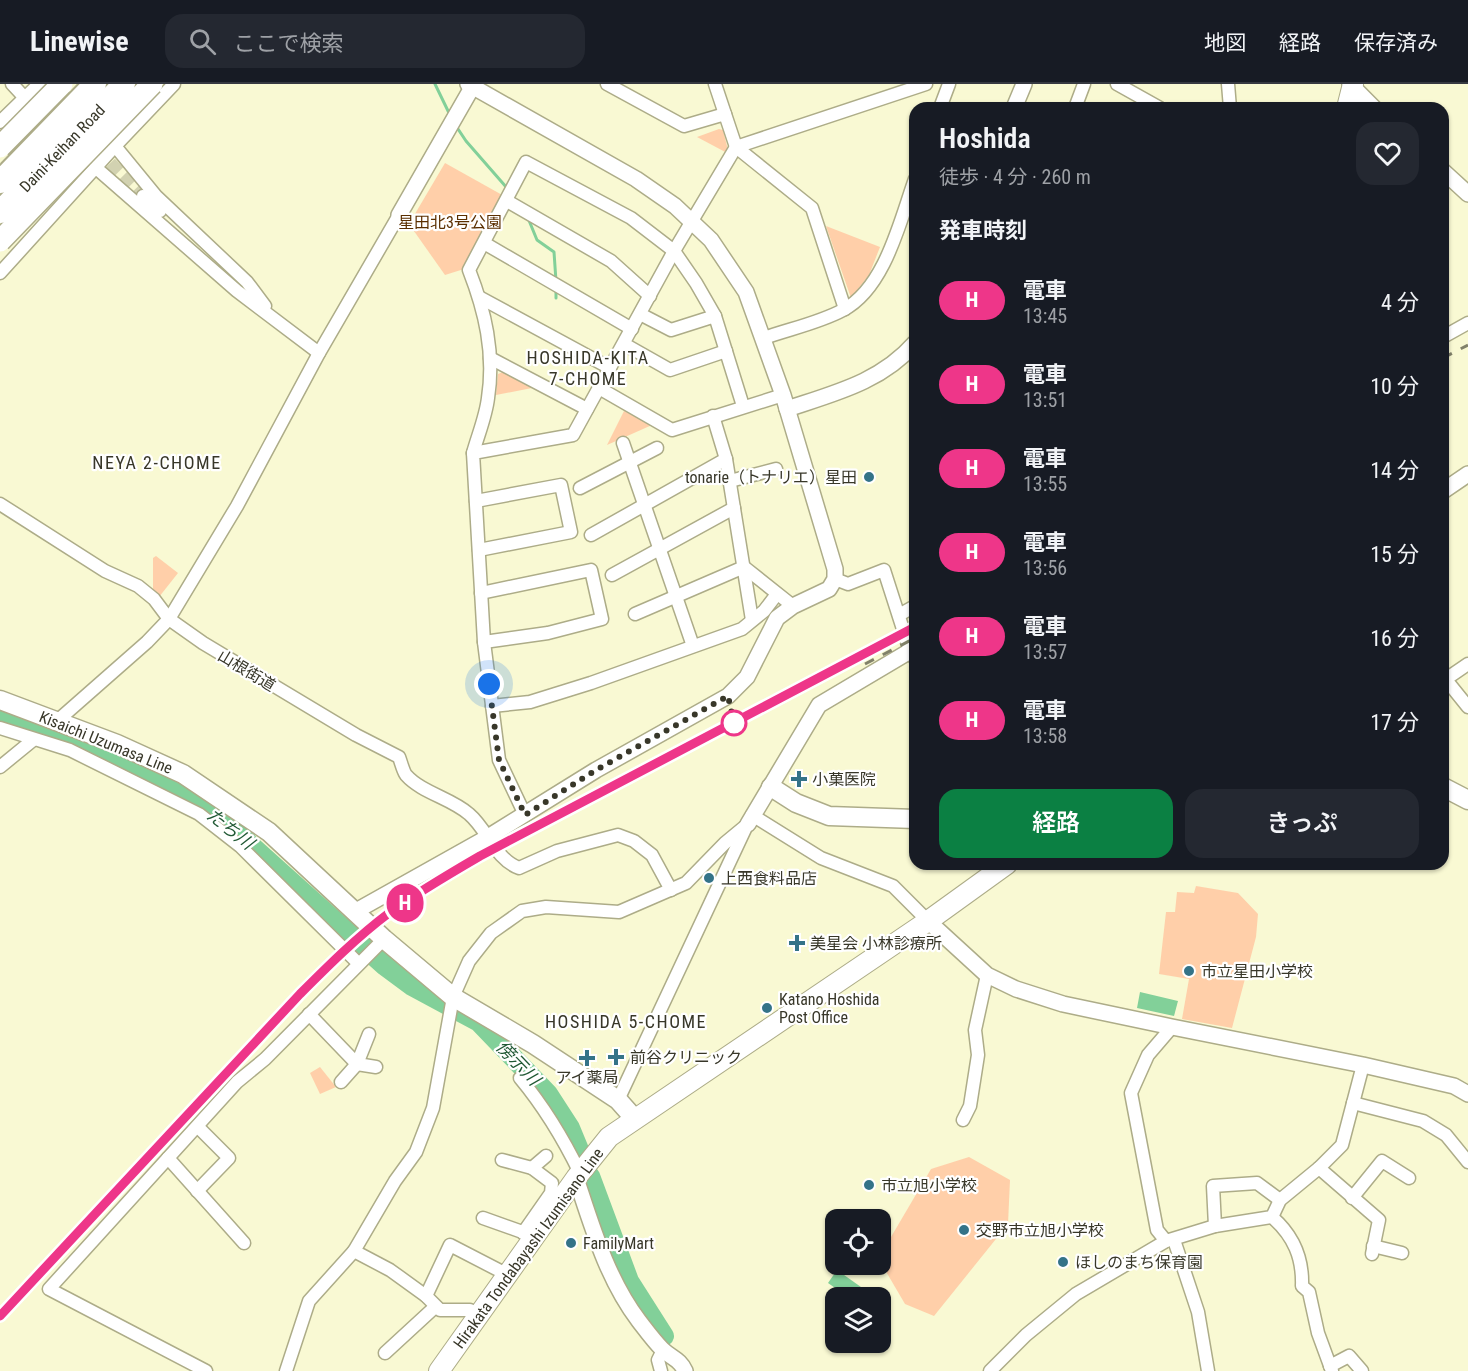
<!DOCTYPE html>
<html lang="ja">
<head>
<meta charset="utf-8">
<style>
	body { margin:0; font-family:"Roboto Condensed","Noto Sans JP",sans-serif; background:#242831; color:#f1f3f6; height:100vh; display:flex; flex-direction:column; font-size:22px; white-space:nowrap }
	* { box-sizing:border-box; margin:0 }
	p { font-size:20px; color:#9ea1a6 }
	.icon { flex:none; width:33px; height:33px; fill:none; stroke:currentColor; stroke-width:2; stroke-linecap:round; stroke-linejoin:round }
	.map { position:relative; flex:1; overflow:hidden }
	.details { position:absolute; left:909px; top:18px; width:540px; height:768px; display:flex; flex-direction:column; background:#171b24; border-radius:18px; box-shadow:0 2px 4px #0004 }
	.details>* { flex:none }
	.badge { padding:0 12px; border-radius:20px; font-size:21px; line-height:39px }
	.buttons { position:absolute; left:825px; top:1125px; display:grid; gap:12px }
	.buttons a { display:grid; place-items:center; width:66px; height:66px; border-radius:12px; background:#171b24; box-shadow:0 2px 4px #0004; font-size:30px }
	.you { position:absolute; width:30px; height:30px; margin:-15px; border:4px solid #fff; border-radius:50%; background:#1a73e8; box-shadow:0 0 0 9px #1a73e833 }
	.map>.badge { position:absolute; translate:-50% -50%; box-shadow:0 0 0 3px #fff }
	h2 { padding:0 30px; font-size:22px; line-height:54px }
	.round { display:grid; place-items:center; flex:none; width:63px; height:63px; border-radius:18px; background:#242831 }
	.summary { display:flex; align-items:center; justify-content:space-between; height:102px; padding:0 30px }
	h1 { font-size:28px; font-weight:600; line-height:45px }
	.button { display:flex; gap:12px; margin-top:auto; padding:12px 30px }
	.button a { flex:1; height:69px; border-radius:18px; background:#0b8043; color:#fff; font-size:24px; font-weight:600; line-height:69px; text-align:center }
	.button a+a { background:#242831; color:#f1f3f6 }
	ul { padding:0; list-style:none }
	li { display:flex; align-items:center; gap:18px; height:84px; padding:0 30px }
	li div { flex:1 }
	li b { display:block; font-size:22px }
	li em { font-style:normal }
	li .badge { min-width:66px; font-weight:700; text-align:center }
	header { display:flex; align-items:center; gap:36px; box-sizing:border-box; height:84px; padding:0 30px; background:#171b24; border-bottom:2px solid #363941 }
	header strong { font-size:28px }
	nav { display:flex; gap:33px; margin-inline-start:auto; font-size:21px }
	.search { width:420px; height:54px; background:#242831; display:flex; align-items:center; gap:15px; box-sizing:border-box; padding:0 21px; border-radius:18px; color:#9ea1a6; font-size:22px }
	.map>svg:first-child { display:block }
	.green { fill:#ffcfa9 }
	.water { fill:#82d099 }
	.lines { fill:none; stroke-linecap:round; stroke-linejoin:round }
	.stream { stroke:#82d099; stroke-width:3 }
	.river { stroke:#82d099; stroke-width:20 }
	.minor-tunnel { stroke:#d2d2b1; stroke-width:12; stroke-dasharray:12 6; stroke-linecap:butt }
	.minor-casing { stroke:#adac88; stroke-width:15 }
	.tertiary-casing { stroke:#adac88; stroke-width:18 }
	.secondary-casing { stroke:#adac88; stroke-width:21 }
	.primary-casing { stroke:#adac88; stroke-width:22 }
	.minor { stroke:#fff; stroke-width:12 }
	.tertiary { stroke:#fff; stroke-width:15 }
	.secondary { stroke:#fff; stroke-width:18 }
	.primary { stroke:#fff; stroke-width:20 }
	.rail { stroke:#81816a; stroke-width:3; stroke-dasharray:10 10; stroke-linecap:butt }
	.trunk-bridge-casing { stroke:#adac88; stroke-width:24; stroke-linecap:butt }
	.motorway-bridge-casing { stroke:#adac88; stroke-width:26; stroke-linecap:butt }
	.trunk-bridge { stroke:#fff; stroke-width:21 }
	.motorway-bridge { stroke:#fff; stroke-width:22 }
	.line-casing { stroke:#fff; stroke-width:14 }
	.line { stroke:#ee3689; stroke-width:9 }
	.walk { stroke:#383729; stroke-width:6; stroke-dasharray:0 10.8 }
	.poi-dot { fill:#347388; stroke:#fff; stroke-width:2 }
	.stop-dot { fill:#fff; stroke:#ee3689; stroke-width:3 }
	.labels { text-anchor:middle; stroke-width:4.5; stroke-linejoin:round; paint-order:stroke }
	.street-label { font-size:16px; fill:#383729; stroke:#fff }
	.park-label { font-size:16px; fill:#5b2f00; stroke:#fff }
	.poi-label { font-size:16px; fill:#383729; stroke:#fff; text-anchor:start }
	.neighbourhood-label { font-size:18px; letter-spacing:1.5px; fill:#383729; stroke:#fff }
	.water-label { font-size:18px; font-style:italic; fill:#215935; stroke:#fff }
</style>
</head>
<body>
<header>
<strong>Linewise</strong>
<div class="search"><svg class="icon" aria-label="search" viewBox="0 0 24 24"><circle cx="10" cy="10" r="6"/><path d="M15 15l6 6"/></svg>ここで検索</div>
<nav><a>地図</a><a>経路</a><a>保存済み</a></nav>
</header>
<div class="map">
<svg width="1468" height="1287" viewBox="0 0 1468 1287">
	<rect width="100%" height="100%" fill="#f9f9d3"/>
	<!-- green -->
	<g class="green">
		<path d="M719,45L723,46L729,70L697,53Z"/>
		<path d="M445,79L504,112L464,185L445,191L409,140Z"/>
		<path d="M826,142L880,163L869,191L851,214Z"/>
		<path d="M503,288L532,304L496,311L498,290Z"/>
		<path d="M624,327L652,341L607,361Z"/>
		<path d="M156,472L178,489L159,513L153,509V474Z"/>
		<path d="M1196,802L1238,809L1258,830L1256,853L1232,944L1182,935L1189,895L1159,890L1166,828H1175L1177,808L1194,809Z"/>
		<path d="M320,983L336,1003L320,1010L310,989Z"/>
		<path d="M969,1073L1010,1096L1008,1140L934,1232L905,1220L881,1179V1170L931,1085Z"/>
	</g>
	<!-- water -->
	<g class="water">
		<path d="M1140,908L1178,917L1174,932L1137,924Z"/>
		<path d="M837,1186L868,1208L864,1213H848L828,1199Z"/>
	</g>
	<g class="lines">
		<!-- stream -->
		<g class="stream">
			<path d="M435,0L450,31"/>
			<path d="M456,42L466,57L507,104"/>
			<path d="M528,134L537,156L554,168L556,197"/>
			<path d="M556,204V214"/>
		</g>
		<!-- river -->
		<g class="river">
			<path d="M0,631L56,651L123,681L199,721L235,747L385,882L412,902L479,938L548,1010L570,1044L582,1073"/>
			<path d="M590,1092L629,1197L664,1252"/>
		</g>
		<!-- minor-tunnel -->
		<path class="minor-tunnel" d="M98,66L143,112"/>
		<!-- minor casing -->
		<g class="minor-casing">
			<g id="minor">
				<path d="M12,0L25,14"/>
				<path d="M607,0L684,42L725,30"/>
				<path d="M715,0L736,63L812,124L845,225"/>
				<path d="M1117,0L1160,24"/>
				<path d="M1228,0L1230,24"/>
				<path d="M940,24L949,0"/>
				<path d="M1075,24L1084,0"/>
				<path d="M0,38L39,0"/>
				<path d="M115,62L156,112L247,198L265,222"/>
				<path d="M95,83L237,207L319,269"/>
				<path d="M143,112L160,127"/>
				<path d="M507,117L611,177L650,212"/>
				<path d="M484,159L632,245"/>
				<path d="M0,189L115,62L174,0"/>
				<path d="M479,213L610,284"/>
				<path d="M640,230L671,246L715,232"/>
				<path d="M1443,253L1468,239"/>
				<path d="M764,254C789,245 819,239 843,226C885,204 900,137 915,95"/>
				<path d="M624,260L670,286L726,267"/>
				<path d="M490,274L587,325"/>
				<path d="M599,304L672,346L783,311"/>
				<path d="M713,332L726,375L752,536"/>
				<path d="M623,359L693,562"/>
				<path d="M473,369C478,351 486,332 488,314C495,269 485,227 469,186L526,78L631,134L674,167L696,199L715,232L743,322"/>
				<path d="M730,397L776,385"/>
				<path d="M580,404L657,364"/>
				<path d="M476,417L561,401L571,448L479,466"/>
				<path d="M0,420L105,487L138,502L154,515L169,535L203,559L356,651L399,673C401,678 403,687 406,691C422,709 451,714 469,730C488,746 495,775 519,784L557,767L618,751L634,757L652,771L671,806"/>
				<path d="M591,451L726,375"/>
				<path d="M612,491L734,424"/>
				<path d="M835,495L848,500L884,486L910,567L915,575"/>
				<path d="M481,509L591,486L602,535L548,549L484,558"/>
				<path d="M635,530L744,483L793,522"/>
				<path d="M899,531L915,522"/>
				<path d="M1443,592L1468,623"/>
				<path d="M1446,595L1468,580"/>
				<path d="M492,622L530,618L591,599L742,545L764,527L777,510"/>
				<path d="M56,638L147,558L169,535L237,422L319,269L399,131"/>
				<path d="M0,644L70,666L199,730L240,762L358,879"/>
				<path d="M0,683L33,656"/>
				<path d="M525,731L499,676L484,558L473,369L573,351L674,167L736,63L926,0"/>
				<path d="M752,731L821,774L893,802L928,837"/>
				<path d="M309,930L357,980L376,983"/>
				<path d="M520,994C545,1024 563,1054 580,1089"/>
				<path d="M341,998L357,980L369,950"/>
				<path d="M618,1016L746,743"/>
				<path d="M1353,1019L1423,1037L1446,1051L1468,1078"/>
				<path d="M963,1036L970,1022L978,971L975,946L987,891"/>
				<path d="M168,1074L49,1205L206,1287"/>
				<path d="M502,1076L532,1084L552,1099L551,1109L523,1149"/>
				<path d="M532,1084L546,1072"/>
				<path d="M1319,1084L1379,1136L1372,1170"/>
				<path d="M197,1107L229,1074L198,1043"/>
				<path d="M1352,1114L1382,1077L1409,1094"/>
				<path d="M1272,1133C1294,1152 1303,1174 1302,1202L1309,1208L1318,1249L1332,1287"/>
				<path d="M483,1134L528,1150"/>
				<path d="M1215,1142L1213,1102L1257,1099L1280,1116"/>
				<path d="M1174,1156L1198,1228L1208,1287"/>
				<path d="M1166,1157L1157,1146L1131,1009L1148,971L1172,943"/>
				<path d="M244,1159L168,1074L237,998L265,975L384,855"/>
				<path d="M1373,1162L1402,1169"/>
				<path d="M426,1212L450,1161L508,1191"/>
				<path d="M479,1231L470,1226H440L426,1212L390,1186L354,1167L395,1097L416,1068L433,1024L453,913L469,877L491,849L522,827L546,823L619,828L686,799L725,759L748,740"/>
				<path d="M385,1269L435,1223"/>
				<path d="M1330,1282L1349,1272L1362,1287"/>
				<path d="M286,1287L309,1217L354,1167"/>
				<path d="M661,1287L658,1276L663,1266"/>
				<path d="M990,1287L1026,1251L1076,1210L1166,1157L1215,1142L1272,1133L1280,1116L1319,1084L1342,1061L1363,981"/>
			</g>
		</g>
		<!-- tertiary casing -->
		<g class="tertiary-casing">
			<g id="tertiary">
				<path d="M1350,0L1374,24"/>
				<path d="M1014,24L1024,0"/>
				<path d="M1443,87L1468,110"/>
				<path d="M399,131L474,0"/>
				<path d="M787,325C835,309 881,298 915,259"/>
				<path d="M1443,407L1468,390"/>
				<path d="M748,740L819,621L910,567"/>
				<path d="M356,827L488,753L596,686L728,612L747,593L777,534L793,522L829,505L835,495V485L783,311L746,208L711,156L675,122L636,95L468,0"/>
				<path d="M928,837L987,891L1016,905L1063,920L1172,943L1363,981L1454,1002L1468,1010"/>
				<path d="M576,1094C592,1142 607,1195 639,1237C646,1246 654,1257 662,1265C671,1274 680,1275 685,1287"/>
			</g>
		</g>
		<!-- secondary casing -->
		<g class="secondary-casing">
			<g id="secondary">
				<path d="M0,616L117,660L183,690L269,748L384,855L453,913L533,960L618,1016L634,1034"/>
				<path d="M771,703L796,719L829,732L915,735"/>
				<path d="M1443,703L1468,716"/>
			</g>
		</g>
		<!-- primary casing -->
		<g class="primary-casing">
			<g id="primary">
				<path d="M1347,24L1353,0"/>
				<path d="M439,1287L576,1094L609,1053L928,837L1007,780"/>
			</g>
		</g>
		<!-- minor -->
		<use href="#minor" class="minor"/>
		<!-- tertiary -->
		<use href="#tertiary" class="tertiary"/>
		<!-- secondary -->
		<use href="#secondary" class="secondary"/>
		<!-- primary -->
		<use href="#primary" class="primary"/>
		<!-- rail -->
		<g class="rail">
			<path d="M1443,274L1468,261"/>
			<path d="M865,580L915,554"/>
			<path d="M0,1232L300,910C329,882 357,853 389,829C418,808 449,790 480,772L915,543"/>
		</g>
		<!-- trunk-bridge casing -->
		<g class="trunk-bridge-casing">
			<g id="trunk-bridge">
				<path d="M0,63L62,0"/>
				<path d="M0,157L152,0"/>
			</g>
		</g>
		<!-- motorway-bridge casing -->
		<g class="motorway-bridge-casing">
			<g id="motorway-bridge">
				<path d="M0,98L95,0"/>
				<path d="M0,128L124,0"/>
			</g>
		</g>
		<!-- trunk-bridge -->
		<use href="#trunk-bridge" class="trunk-bridge"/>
		<!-- motorway-bridge -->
		<use href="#motorway-bridge" class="motorway-bridge"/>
	</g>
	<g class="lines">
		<!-- line casing -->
		<g class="line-casing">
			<path id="line" d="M0,1232L300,910C328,882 357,853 389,829C418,808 449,790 480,772L915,543"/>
		</g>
		<!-- line -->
		<use href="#line" class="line"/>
		<!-- walk -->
		<path class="walk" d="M489,600L499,676L525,731L596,686L728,612L734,639"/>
	</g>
	<!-- markers -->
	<g class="poi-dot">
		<circle cx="869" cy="393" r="6"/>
		<path d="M796 686h6v6h6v6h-6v6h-6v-6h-6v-6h6z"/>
		<circle cx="709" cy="794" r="6"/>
		<path d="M794 850h6v6h6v6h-6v6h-6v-6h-6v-6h6z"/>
		<circle cx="1189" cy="887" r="6"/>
		<circle cx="767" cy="924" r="6"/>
		<path d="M613 964h6v6h6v6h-6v6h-6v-6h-6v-6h6z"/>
		<path d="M584 965h6v6h6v6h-6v6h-6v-6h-6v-6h6z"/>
		<circle cx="869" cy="1101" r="6"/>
		<circle cx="964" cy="1146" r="6"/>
		<circle cx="571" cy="1159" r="6"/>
		<circle cx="1063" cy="1178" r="6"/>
	</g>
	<circle class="stop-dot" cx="734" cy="639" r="12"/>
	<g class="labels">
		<!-- street labels -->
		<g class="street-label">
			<text transform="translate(62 64) rotate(-46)" y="6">Daini-Keihan Road</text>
			<text transform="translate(247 586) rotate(31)" y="6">山根街道</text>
			<text transform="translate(106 658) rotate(22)" y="6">Kisaichi Uzumasa Line</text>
			<text transform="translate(528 1164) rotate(-54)" y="6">Hirakata Tondabayashi Izumisano Line</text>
		</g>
		<!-- park labels -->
		<g class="park-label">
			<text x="450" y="144">星田北3号公園</text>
		</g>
		<!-- poi labels -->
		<g class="poi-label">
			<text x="857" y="399" text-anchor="end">tonarie（トナリエ）星田</text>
			<text x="812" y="701">小菓医院</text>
			<text x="721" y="800">上西食料品店</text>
			<text x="810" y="865">美星会 小林診療所</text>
			<text x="1201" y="893">市立星田小学校</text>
			<text x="779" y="921">Katano Hoshida<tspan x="779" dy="18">Post Office</tspan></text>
			<text x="630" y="979">前谷クリニック</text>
			<text x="587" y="999" text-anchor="middle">アイ薬局</text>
			<text x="881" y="1107">市立旭小学校</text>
			<text x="976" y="1152">交野市立旭小学校</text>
			<text x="583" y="1165">FamilyMart</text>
			<text x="1075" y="1184">ほしのまち保育園</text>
		</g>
		<!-- neighbourhood labels -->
		<g class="neighbourhood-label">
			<text x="588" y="280">HOSHIDA-KITA<tspan x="588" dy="21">7-CHOME</tspan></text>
			<text x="157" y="385">NEYA 2-CHOME</text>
			<text x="626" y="944">HOSHIDA 5-CHOME</text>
		</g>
		<!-- water labels -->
		<g class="water-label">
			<text transform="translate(230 745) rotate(38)" y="6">たち川</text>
			<text transform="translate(518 979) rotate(46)" y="6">傍示川</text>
		</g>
	</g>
</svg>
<div class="buttons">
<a><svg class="icon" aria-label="locate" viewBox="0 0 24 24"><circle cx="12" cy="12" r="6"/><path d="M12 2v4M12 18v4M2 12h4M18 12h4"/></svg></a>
<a><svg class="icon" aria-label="layers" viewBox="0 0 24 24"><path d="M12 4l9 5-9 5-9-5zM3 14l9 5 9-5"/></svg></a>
</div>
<div class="you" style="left:489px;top:600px"></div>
<b class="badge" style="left:405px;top:819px;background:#ee3689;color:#fff">H</b>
<section class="details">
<div class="summary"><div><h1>Hoshida</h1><p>徒歩 · 4 分 · 260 m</p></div><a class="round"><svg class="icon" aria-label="heart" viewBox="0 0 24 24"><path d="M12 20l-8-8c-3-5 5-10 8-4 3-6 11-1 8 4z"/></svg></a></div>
<h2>発車時刻</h2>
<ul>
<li><span class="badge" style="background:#ee3689;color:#fff">H</span><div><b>電車</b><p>13:45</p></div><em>4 分</em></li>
<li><span class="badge" style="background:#ee3689;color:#fff">H</span><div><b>電車</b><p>13:51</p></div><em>10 分</em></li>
<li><span class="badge" style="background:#ee3689;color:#fff">H</span><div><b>電車</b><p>13:55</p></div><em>14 分</em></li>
<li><span class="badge" style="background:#ee3689;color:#fff">H</span><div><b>電車</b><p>13:56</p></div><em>15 分</em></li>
<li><span class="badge" style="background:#ee3689;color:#fff">H</span><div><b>電車</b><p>13:57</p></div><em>16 分</em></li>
<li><span class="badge" style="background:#ee3689;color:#fff">H</span><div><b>電車</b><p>13:58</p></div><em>17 分</em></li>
</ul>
<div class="button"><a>経路</a><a>きっぷ</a></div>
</section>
</div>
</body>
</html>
